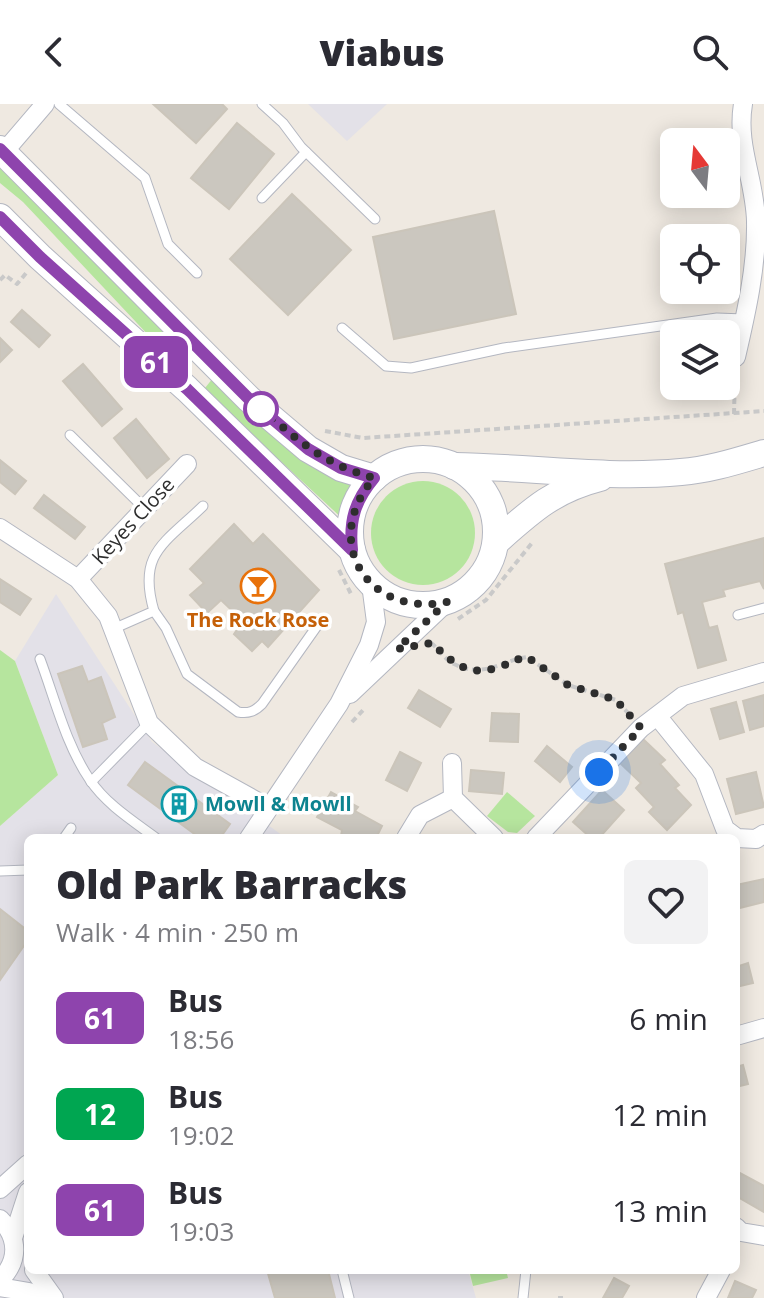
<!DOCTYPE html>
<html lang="en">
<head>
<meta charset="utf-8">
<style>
	body { margin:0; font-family:"Open Sans",sans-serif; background:#f2f2f3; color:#2b2b33; height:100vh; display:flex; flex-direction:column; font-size:30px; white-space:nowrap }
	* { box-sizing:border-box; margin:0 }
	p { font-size:26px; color:#7c7c81 }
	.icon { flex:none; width:44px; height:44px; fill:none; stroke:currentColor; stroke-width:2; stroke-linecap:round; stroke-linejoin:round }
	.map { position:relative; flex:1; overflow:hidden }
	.sheet { position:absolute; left:24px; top:730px; width:716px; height:440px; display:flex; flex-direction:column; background:#fff; border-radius:12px; box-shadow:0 4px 20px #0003 }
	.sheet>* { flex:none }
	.badge { padding:0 16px; border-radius:12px; font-size:28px; line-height:52px }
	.needle { width:52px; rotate:344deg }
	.tools { position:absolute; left:660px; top:24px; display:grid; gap:16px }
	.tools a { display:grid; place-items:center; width:80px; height:80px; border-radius:12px; background:#fff; box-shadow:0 4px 20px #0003; font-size:40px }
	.you { position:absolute; width:40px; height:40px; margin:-20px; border:6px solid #fff; border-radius:50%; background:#1a73e8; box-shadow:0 0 0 12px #1a73e833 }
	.map>.badge { position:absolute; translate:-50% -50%; box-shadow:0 0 0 4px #fff }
	.round { display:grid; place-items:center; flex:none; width:84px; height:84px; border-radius:12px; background:#f2f2f3 }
	.head { display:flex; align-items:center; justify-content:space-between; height:136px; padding:0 32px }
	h1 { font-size:38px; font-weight:800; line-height:60px }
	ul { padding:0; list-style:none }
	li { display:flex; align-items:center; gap:24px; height:96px; padding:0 32px }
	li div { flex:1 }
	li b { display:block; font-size:30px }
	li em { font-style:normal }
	li .badge { min-width:88px; font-weight:700; text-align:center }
	header { display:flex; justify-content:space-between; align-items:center; height:104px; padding:0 32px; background:#fff; font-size:36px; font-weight:800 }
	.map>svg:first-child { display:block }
	.industrial { fill:#e3e1e8 }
	.green { fill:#b6e59e }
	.building { fill:#cbc7bf; stroke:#cbc5ba; stroke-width:2 }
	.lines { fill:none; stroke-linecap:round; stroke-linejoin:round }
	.lane-casing { stroke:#b4b7c1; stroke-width:11 }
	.street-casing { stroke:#b4b7c1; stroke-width:20 }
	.secondary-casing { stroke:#b4b7c1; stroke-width:28 }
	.path { stroke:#c9c9c9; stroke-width:4; stroke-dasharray:6 4; stroke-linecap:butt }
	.lane { stroke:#fff; stroke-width:9 }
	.street { stroke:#fff; stroke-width:18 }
	.secondary { stroke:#fff; stroke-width:26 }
	.line-casing { stroke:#fff; stroke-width:18 }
	.line { stroke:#8e44ad; stroke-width:12 }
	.walk { stroke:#2e2e2e; stroke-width:8; stroke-dasharray:0 14.4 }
	.stop-dot { fill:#fff; stroke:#8e44ad; stroke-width:4 }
	.labels { text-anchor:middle; stroke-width:7; stroke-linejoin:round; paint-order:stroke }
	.street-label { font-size:20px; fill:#2e2e2e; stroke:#fff }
	.food-label { font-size:20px; font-weight:bold; fill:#c56008; stroke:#fff }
	.culture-label { font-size:20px; font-weight:bold; fill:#0d838f; stroke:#fff; text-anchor:start }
</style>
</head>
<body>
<header><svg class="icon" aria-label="back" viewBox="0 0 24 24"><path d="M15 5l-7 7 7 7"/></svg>Viabus<svg class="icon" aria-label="search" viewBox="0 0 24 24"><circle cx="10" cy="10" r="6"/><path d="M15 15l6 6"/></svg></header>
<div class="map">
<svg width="764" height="1194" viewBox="0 0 764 1194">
	<rect width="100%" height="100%" fill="#efe9e1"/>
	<!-- industrial -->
	<g class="industrial">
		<path d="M308,0H387L347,37Z"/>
		<path d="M56,490L152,638L286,734H28V1166H468L476,1194H0V722L58,671L15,557Z"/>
	</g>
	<!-- green -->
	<g class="green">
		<path d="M0,61L179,242L168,252L23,98L0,79Z"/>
		<path d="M213,274L363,380L353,396L346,418L221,302L205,284Z"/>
		<circle cx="423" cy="429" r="52"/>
		<path d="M0,546L15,557L58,671L0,722Z"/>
		<path d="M507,688L535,712L517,729L508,728L487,712Z"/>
		<path d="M469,1166H506L508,1174L473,1182Z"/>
	</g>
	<!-- building -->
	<g class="building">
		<path d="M153,0H222L227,5L196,39Z"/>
		<path d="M237,19L274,50L229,105L191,74Z"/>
		<path d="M292,90L351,146L288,211L230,155Z"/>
		<path d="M494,107L516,210L394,235L373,133Z"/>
		<path d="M22,206L50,231L39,243L11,218Z"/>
		<path d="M0,234L12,246L0,258Z"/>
		<path d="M83,260L122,305L102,322L63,277Z"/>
		<path d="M136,315L169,355L147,374L114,334Z"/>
		<path d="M0,356L26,377L15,390L0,378Z"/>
		<path d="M44,391L85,423L75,435L34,404Z"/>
		<path d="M234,420L253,440L263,430L319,486L268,543L262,537L252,547L234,530L243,517L221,496L207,509L190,491L204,479L190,465Z"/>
		<path d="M764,434V485L760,477L723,486L725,492L702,498L709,524L717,522L726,556L698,564L683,508L678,510L665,460Z"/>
		<path d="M0,475L31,495L20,511L0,498Z"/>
		<path d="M82,562L88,578L101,573L115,613L102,619L107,635L83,643L58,570Z"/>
		<path d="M419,586L451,605L440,623L408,604Z"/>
		<path d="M764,591V622L750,626L743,597Z"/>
		<path d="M736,598L744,628L720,635L711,605Z"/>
		<path d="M492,609L519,610L518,638L490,637Z"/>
		<path d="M643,635L665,656L660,660L679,681L675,684L691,701L667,726L649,708L654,703L636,684L641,679L620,659Z"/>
		<path d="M547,642L572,663L560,678L535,657Z"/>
		<path d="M400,648L421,659L407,687L386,676Z"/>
		<path d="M145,658L230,720L220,734H200L128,681Z"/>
		<path d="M471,666L504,669L502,690L469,687Z"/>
		<path d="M756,668L764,703L736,710L727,675Z"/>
		<path d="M602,686L624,706L599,734H591L573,718Z"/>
		<path d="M331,688L358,703L355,707L382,722L376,734H345L341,732L342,726L317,713Z"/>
		<path d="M764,775V798L736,805V781Z"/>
		<path d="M0,805L28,827V836L0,876Z"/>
		<path d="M748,859L753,879L736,883V863Z"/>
		<path d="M743,961L748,980L736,983V963Z"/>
		<path d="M736,1067L764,1082V1108L736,1092Z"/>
		<path d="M267,1166H328L335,1194H275Z"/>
		<path d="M614,1174L629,1182L622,1194H603Z"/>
		<path d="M735,1177L756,1186L752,1194H728Z"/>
	</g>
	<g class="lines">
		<!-- lane casing -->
		<g class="lane-casing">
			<g id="lane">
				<path d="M59,0L145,74L168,140L197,169"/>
				<path d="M262,0L283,19L301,43L375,115"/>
				<path d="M262,94L306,48"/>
				<path d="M342,224L386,262L411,264L504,244L717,214L744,215"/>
				<path d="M70,331L145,405"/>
				<path d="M154,507L166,524L187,570L238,608C249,610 255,607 262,600L317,522"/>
				<path d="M738,511L764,504"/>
				<path d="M113,525L154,507C137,449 165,439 203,402"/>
				<path d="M40,555C55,595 66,641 90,676C106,700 133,717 156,734"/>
				<path d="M91,678L149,619"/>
				<path d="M64,734L71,724"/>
				<path d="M0,767L28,766"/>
				<path d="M342,1166L349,1194"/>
				<path d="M523,1194L526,1166"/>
			</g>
		</g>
		<!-- street casing -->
		<g class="street-casing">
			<g id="street">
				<path d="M4,48L45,0"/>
				<path d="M736,253C746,210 757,162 756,117C755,76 736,41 743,0"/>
				<path d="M0,424L78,475L108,512L149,619L195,663L269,704"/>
				<path d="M78,475L187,360"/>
				<path d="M350,590L447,498"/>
				<path d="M658,613L704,670L725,725L737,734L756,735L764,730"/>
				<path d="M452,659L453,694"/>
				<path d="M249,734L339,600L369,541L376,518L371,480"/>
				<path d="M406,734L420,711L453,694L494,734"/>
				<path d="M536,734L641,624L683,592L764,568"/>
				<path d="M736,932L764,924"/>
				<path d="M0,1085L28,1060"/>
				<path d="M0,1115C19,1134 19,1157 0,1176"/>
				<path d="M736,1123L741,1128L764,1132"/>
				<path d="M13,1134L28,1088"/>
				<path d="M34,1166L54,1194"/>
				<path d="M0,1183L29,1188L44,1194"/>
				<path d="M706,1194L721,1166"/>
			</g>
		</g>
		<!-- secondary casing -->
		<g class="secondary-casing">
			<g id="secondary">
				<path d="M0,45L249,295L308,345L341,364L374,374"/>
				<path d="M0,113L40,153L187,285L352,446"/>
				<circle cx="423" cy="428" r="73"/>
				<path d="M454,362C530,363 605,375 681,368C709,366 737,357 764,349"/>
				<path d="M496,438C531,407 553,386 600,374"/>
			</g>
		</g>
		<!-- path -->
		<g class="path">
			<path d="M0,176L5,171L17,180L27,168"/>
			<path d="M734,310L735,271"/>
			<path d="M325,327L363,334L764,307"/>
			<path d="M339,466L351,490"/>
			<path d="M458,515L486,496L532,439"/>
			<path d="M431,539C438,544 445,556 454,560C484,575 500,557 527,553L568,581L616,596L629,610"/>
			<path d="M352,618L365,604"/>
			<path d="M558,1194H563"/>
		</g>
		<!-- lane -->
		<use href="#lane" class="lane"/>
		<!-- street -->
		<use href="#street" class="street"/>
		<!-- secondary -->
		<use href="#secondary" class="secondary"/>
	</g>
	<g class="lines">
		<!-- line casing -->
		<g class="line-casing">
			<path id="line" d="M0,45L249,295L308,345L341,364L374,374C355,397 349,416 352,446L187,285L40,153L0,113"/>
		</g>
		<!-- line -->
		<use href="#line" class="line"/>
		<!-- walk -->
		<path class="walk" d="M261,305C302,339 322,359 374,374C320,437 367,514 447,498L397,545L432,539C450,557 468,573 496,564C507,561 515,555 527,553L568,581L616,596L641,624L599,668"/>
	</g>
	<!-- icons -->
	<defs>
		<g id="bar-ring" transform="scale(1.8)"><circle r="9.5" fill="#fff" stroke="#e8710a" stroke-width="1.5"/><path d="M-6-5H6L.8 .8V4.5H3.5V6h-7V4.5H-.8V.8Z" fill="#e8710a"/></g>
		<g id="building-ring" transform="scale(1.8)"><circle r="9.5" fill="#fff" stroke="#0f9aa8" stroke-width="1.5"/><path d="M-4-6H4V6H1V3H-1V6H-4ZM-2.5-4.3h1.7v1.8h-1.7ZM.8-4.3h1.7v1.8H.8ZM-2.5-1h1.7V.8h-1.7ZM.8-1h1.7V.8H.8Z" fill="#0f9aa8"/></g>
	</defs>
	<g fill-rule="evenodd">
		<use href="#bar-ring" x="258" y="482"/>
		<use href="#building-ring" x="179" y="700"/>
	</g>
	<!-- markers -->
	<circle class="stop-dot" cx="261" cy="305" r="16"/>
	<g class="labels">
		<!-- street labels -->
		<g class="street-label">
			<text transform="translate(133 417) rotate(-47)" y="7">Keyes Close</text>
		</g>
		<!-- food labels -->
		<g class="food-label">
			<text x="258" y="523">The Rock Rose</text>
		</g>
		<!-- culture labels -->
		<g class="culture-label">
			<text x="205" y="707">Mowll &amp; Mowll</text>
		</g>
	</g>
</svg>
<div class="tools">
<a><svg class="needle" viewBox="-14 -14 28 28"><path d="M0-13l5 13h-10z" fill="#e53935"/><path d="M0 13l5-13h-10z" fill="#7c7c81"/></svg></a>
<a><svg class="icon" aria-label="locate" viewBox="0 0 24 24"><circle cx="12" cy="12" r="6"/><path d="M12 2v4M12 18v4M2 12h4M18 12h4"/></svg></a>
<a><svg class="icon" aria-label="layers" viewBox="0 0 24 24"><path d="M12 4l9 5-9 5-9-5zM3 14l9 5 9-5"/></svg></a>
</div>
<div class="you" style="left:599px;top:668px"></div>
<b class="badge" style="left:156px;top:258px;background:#8e44ad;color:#fff">61</b>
<section class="sheet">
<div class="head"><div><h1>Old Park Barracks</h1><p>Walk · 4 min · 250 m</p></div><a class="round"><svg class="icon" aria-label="heart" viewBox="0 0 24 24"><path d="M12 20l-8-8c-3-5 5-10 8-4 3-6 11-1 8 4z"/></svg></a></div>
<ul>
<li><span class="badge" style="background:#8e44ad;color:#fff">61</span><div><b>Bus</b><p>18:56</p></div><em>6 min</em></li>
<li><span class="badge" style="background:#00a651;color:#fff">12</span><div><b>Bus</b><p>19:02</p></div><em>12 min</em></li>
<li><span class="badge" style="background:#8e44ad;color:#fff">61</span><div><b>Bus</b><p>19:03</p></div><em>13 min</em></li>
</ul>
</section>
</div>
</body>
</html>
